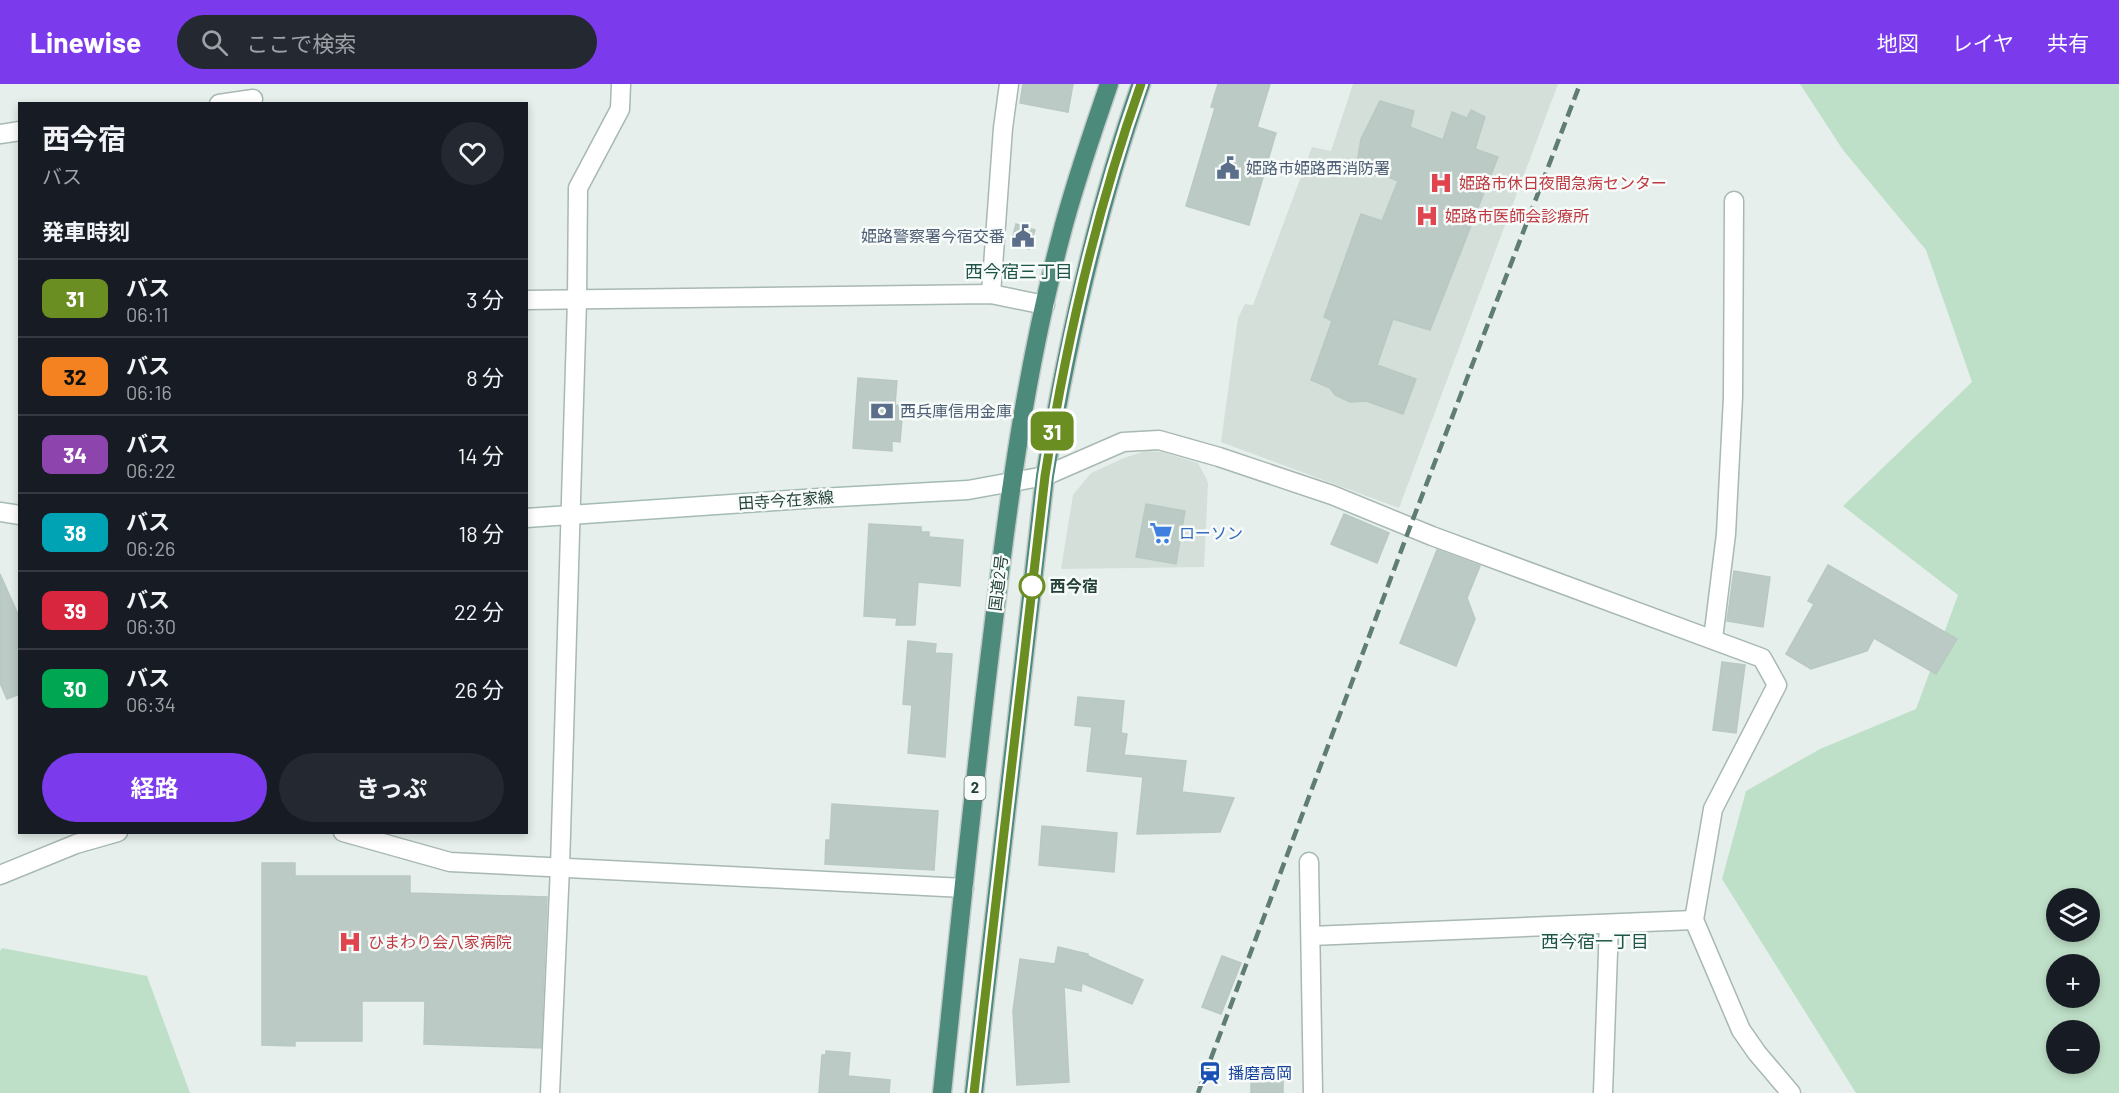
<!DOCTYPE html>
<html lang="ja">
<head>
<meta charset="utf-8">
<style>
	body { margin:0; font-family:Barlow,"Noto Sans JP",sans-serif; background:#242831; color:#f1f3f6; height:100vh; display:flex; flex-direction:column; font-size:22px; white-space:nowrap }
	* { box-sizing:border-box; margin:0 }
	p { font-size:20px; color:#9ea1a6 }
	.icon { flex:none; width:33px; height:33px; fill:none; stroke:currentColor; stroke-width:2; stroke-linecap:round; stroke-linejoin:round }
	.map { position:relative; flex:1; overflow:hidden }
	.details { position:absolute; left:18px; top:18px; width:510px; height:732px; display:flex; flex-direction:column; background:#171b24; border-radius:0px; box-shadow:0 3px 9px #0003 }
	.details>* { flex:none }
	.badge { padding:0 12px; border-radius:9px; font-size:21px; line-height:39px }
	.controls { position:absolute; left:2046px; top:804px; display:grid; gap:12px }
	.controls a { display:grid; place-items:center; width:54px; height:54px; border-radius:50%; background:#171b24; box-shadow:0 3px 9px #0003; font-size:30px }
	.map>.badge { position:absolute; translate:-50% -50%; box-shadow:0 0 0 3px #fff }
	h2 { padding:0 24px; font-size:22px; line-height:54px }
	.round { display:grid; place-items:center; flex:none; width:63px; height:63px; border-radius:32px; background:#242831 }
	.head { display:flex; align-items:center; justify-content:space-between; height:102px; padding:0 24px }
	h1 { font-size:28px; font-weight:700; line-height:45px }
	.cta { display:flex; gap:12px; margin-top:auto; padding:12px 24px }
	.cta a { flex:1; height:69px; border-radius:36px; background:#7c3aed; color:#fff; font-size:24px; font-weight:700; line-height:69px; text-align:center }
	.cta a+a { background:#242831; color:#f1f3f6 }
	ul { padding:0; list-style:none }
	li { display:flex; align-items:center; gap:18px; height:78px; padding:0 24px; border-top:2px solid #363941 }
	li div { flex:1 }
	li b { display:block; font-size:22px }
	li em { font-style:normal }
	li .badge { min-width:66px; font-weight:700; text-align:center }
	header { display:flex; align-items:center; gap:36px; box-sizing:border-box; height:84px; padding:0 30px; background:#7c3aed; color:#fff }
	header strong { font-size:28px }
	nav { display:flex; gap:33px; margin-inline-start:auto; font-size:21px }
	.search { width:420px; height:54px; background:#242831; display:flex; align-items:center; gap:15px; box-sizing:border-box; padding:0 21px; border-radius:33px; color:#9ea1a6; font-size:22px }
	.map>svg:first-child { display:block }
	.built { fill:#d4dfda }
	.green { fill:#bfe0c8; fill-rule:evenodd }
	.building { fill:#bbcac4; stroke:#b8c9c2; stroke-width:1.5 }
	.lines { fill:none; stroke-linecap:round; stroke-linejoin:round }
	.minor-casing { stroke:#a8b8b2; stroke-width:21 }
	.secondary-casing { stroke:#a4bbb3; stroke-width:21 }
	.trunk-casing { stroke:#c2cac8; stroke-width:21 }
	.minor { stroke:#fff; stroke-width:18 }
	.secondary { stroke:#fff; stroke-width:18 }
	.trunk { stroke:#4c8a7c; stroke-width:18 }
	.rail { stroke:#5f7d75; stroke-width:4.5; stroke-dasharray:12 6; stroke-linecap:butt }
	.line-casing { stroke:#fff; stroke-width:14 }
	.line { stroke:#6b8e23; stroke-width:9 }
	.stop-dot { fill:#fff; stroke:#6b8e23; stroke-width:3 }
	.labels { text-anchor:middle; stroke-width:5; stroke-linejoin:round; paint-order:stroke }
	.shield { fill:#f7fbf9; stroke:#637a73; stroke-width:1.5 }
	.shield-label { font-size:15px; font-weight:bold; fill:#24423a }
	.service-label { font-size:16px; fill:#4e5e75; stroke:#f7fbf9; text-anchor:start }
	.health-label { font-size:16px; fill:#be3a42; stroke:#f7fbf9; text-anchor:start }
	.street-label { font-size:16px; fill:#24423a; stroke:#f7fbf9 }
	.shop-label { font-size:16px; fill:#366cbe; stroke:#f7fbf9; text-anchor:start }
	.stop-label { font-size:16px; font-weight:bold; fill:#24423a; stroke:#f7fbf9; text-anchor:start }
	.transit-label { font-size:16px; fill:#164399; stroke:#f7fbf9; text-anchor:start }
	.neighbourhood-label { font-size:18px; fill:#1f5548; stroke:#f7fbf9 }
</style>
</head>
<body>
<header>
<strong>Linewise</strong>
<div class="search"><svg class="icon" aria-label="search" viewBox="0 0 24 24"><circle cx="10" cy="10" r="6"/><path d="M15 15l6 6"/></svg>ここで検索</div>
<nav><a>地図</a><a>レイヤ</a><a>共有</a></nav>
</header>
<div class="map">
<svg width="2119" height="1009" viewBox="0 0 2119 1009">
	<rect width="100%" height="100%" fill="#e6efeb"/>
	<!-- built -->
	<g class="built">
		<path d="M1353,0H1558L1399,424L1221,358L1238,234L1245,220L1253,221L1312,63L1331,67Z"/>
		<path d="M1145,367L1162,368L1198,379L1207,396L1208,400L1204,483L1061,485L1073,411L1091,389L1124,374Z"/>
	</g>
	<!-- green -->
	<g class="green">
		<path d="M1800,0H2119V1009H1856L1722,795L1746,707L1820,665L1916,625L1958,511L1843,422L1972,298L1926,166L1843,66ZM2056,814H2090V848H2056ZM2056,880H2090V914H2056ZM2056,946H2090V980H2056Z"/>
		<path d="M2,864L147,892L190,1009H0V867Z"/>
	</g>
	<!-- building -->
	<g class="building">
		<path d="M1023,0H1073L1068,28L1020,19Z"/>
		<path d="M1218,0H1270L1257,43L1276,49L1249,141L1186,122L1215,24L1211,23Z"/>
		<path d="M1380,17L1414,27L1410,43L1443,56L1452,28L1467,34L1471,26L1485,33L1475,65L1498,73L1430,246L1393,235L1377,281L1416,295L1403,330L1366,317L1350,318L1335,311L1330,304L1311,296L1332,237L1324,233L1361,130L1382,137L1398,97L1357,80L1361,55Z"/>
		<path d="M1016,140L1035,146L1029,165L1011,159Z"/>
		<path d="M858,294L897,297L895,321L903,322L900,358L892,357V367L853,364Z"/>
		<path d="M1146,420L1185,427L1176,480L1136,473Z"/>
		<path d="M1344,430L1389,449L1377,479L1331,460Z"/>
		<path d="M869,440L921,443V448H929V453L963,456L960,502L918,498L915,541H896L897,534L864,532Z"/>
		<path d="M1437,466L1480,482L1467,514L1475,535L1456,582L1400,559Z"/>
		<path d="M1828,481L1957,555L1936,590L1874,554L1867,567L1811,585L1786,570L1814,520L1808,517Z"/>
		<path d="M1734,487L1770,493L1763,543L1727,537Z"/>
		<path d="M0,490L20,535V610L7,615L0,599Z"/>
		<path d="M908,557L936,560L935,569L952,570L945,673L908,669L912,621L903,620Z"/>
		<path d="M1722,578L1745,581L1736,649L1713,646Z"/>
		<path d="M1078,613L1124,617L1121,649L1127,650L1124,671L1186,677L1182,708L1234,714L1220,748L1137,750L1143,693L1087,687L1092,643L1075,641Z"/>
		<path d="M832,720L938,727L934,786L825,780L826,756H830Z"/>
		<path d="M1042,742L1117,749L1114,788L1039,781Z"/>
		<path d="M262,779H295V792H410V809L547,813L541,964L424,960L425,917H362V957H295V962L262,961Z"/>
		<path d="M1058,863L1088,870V872L1143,896L1132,920L1082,899L1081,907L1064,903L1069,998L1017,1001L1013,927L1020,875L1055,880Z"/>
		<path d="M1222,872L1241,879L1221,930L1202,923Z"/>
		<path d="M826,967L850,969L848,992L890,996L889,1009H819L822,971H826Z"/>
		<rect x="1251" y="985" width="32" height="24"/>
	</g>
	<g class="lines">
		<!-- minor casing -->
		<g class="minor-casing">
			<g id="minor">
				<path d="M219,20L253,15"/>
				<path d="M0,50L20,47"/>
				<path d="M991,210L1003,44L1009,0"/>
				<path d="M526,216L991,210L1045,221"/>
				<path d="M1045,392L1123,358L1159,356L1219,373L1332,411L1432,452L1762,574L1777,601L1713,725L1694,836L1741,946L1757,969L1791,1009"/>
				<path d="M1713,555L1726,450L1733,313L1734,117"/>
				<path d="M343,748L450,778L964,804"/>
				<path d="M1309,778L1313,1009"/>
				<path d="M0,791L76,760L118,748"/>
				<path d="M1311,852L1694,836"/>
				<path d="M550,1009L560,783L577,216L578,104L620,25L621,0"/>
				<path d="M1603,1009L1609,840"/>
			</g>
		</g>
		<!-- secondary casing -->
		<g class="secondary-casing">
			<g id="secondary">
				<path d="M0,428L20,431"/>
				<path d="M526,434L819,414L968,406L1045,392"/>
			</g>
		</g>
		<!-- trunk casing -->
		<g class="trunk-casing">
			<g id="trunk">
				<path d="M942,1009C958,857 973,705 992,553C1008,418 1026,284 1061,152C1074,101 1092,50 1109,0"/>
				<path d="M974,1009L1045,392C1067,259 1096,127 1141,0"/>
			</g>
		</g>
		<!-- minor -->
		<use href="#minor" class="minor"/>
		<!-- secondary -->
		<use href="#secondary" class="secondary"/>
		<!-- trunk -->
		<use href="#trunk" class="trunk"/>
		<!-- rail -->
		<path class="rail" d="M1198,1009L1410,443L1580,0"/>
	</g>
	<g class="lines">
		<!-- line casing -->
		<g class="line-casing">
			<path id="line" d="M974,1009L1045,392C1066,259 1096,127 1141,0"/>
		</g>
		<!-- line -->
		<use href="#line" class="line"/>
	</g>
	<!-- icons -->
	<defs>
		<g id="civic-bare" transform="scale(1.8)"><path d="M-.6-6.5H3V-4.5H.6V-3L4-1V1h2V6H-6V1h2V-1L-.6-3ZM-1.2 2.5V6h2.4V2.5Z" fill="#5c6f8a" stroke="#f7fbf9" stroke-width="2.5" paint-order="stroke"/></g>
		<g id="hospital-bare" transform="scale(1.8)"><path d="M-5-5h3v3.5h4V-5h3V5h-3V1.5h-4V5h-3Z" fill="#e0444e" stroke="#f7fbf9" stroke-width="2.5" paint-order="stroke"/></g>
		<g id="bank-bare" transform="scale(1.8)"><path d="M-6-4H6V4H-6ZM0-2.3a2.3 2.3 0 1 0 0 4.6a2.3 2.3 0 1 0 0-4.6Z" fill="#5c6f8a" stroke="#f7fbf9" stroke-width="2.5" paint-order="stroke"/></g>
		<g id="supermarket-bare" transform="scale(1.8)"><path d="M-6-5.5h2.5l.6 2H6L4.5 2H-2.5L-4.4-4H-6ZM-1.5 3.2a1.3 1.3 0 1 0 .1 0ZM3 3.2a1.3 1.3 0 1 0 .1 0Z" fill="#3f7fe0" stroke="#f7fbf9" stroke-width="2.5" paint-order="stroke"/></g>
		<g id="station-bare" transform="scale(1.8)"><path d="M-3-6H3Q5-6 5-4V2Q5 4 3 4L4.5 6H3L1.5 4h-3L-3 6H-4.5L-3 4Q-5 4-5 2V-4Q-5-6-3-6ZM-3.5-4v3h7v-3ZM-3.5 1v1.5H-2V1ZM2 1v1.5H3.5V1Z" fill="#1a4fb4" stroke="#f7fbf9" stroke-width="2.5" paint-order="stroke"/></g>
	</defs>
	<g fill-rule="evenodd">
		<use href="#civic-bare" x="1228" y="84"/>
		<use href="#hospital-bare" x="1441" y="99"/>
		<use href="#hospital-bare" x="1427" y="132"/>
		<use href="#civic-bare" x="1023" y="152"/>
		<use href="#bank-bare" x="882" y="327"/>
		<use href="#supermarket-bare" x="1161" y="449"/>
		<use href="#hospital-bare" x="350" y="858"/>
		<use href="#station-bare" x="1210" y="989"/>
	</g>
	<!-- markers -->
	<circle class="stop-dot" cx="1032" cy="502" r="12"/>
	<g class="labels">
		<!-- shield labels -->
		<rect class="shield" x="964.5" y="692" width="21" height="24" rx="4.5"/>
		<g class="shield-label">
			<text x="975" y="709">2</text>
		</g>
		<!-- service labels -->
		<g class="service-label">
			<text x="1246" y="90">姫路市姫路西消防署</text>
			<text x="1005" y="158" text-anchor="end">姫路警察署今宿交番</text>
			<text x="900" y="333">西兵庫信用金庫</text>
		</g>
		<!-- health labels -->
		<g class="health-label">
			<text x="1459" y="105">姫路市休日夜間急病センター</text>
			<text x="1445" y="138">姫路市医師会診療所</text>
			<text x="368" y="864">ひまわり会八家病院</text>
		</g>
		<!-- street labels -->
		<g class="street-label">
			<text transform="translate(786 416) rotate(-4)" y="6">田寺今在家線</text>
			<text transform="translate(998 499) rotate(-83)" y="6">国道2号</text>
		</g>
		<!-- shop labels -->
		<g class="shop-label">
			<text x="1179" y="455">ローソン</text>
		</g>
		<!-- stop labels -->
		<g class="stop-label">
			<text x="1050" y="508">西今宿</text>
		</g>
		<!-- transit labels -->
		<g class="transit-label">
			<text x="1228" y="995">播磨高岡</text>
		</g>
		<!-- neighbourhood labels -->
		<g class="neighbourhood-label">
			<text x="1019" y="194">西今宿三丁目</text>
			<text x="1595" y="864">西今宿一丁目</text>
		</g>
	</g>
</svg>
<div class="controls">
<a><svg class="icon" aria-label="layers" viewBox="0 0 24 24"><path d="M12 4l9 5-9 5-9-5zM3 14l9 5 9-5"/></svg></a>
<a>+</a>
<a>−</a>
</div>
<b class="badge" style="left:1052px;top:347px;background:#6b8e23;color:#fff">31</b>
<section class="details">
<div class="head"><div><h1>西今宿</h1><p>バス</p></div><a class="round"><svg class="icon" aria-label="heart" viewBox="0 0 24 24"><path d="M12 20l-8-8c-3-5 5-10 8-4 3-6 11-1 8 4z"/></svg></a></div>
<h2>発車時刻</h2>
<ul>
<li><span class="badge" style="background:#6b8e23;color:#fff">31</span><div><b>バス</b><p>06:11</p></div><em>3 分</em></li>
<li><span class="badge" style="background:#f58220;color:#111">32</span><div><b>バス</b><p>06:16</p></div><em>8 分</em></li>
<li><span class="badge" style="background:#8e44ad;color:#fff">34</span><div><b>バス</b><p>06:22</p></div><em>14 分</em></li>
<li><span class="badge" style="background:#00a3b4;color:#fff">38</span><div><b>バス</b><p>06:26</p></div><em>18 分</em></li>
<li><span class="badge" style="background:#d7263d;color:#fff">39</span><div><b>バス</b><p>06:30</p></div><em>22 分</em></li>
<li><span class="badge" style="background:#00a651;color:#fff">30</span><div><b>バス</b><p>06:34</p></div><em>26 分</em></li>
</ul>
<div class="cta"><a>経路</a><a>きっぷ</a></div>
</section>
</div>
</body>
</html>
